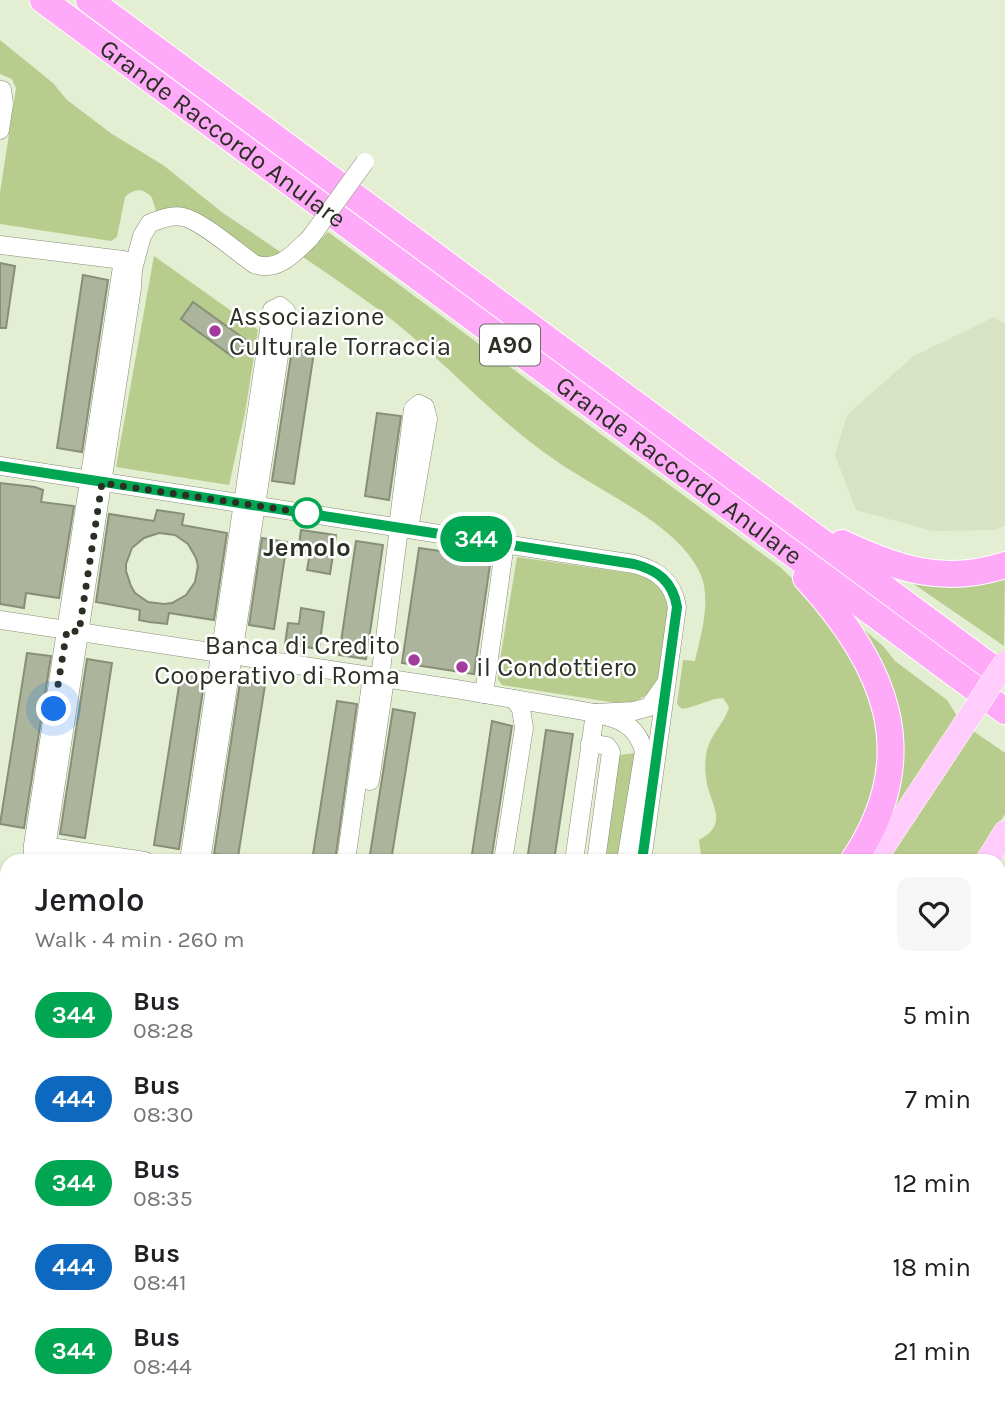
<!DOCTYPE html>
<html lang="en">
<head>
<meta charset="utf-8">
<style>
	body { margin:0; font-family:Karla,sans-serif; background:#f6f6f6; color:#202124; height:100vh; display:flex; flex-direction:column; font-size:26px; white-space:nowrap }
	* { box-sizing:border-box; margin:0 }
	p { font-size:23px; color:#757577 }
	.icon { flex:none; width:38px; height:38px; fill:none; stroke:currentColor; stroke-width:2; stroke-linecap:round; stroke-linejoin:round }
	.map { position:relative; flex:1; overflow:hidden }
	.details { position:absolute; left:0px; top:854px; width:1006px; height:555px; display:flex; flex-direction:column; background:#fff; border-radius:21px 21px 0 0; box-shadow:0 2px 5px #0004 }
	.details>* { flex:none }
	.badge { padding:0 14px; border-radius:23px; font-size:24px; line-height:46px }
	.you { position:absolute; width:35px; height:35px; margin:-18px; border:5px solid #fff; border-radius:50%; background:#1a73e8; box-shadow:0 0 0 10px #1a73e833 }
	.map>.badge { position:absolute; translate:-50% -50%; box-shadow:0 0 0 4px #fff }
	.round { display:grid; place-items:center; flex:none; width:74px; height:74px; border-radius:14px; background:#f6f6f6 }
	.headline { display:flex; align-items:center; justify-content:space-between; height:119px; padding:0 35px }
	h1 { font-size:33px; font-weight:600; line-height:52px }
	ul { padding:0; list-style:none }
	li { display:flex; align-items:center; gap:21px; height:84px; padding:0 35px }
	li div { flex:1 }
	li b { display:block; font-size:26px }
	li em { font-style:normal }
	li .badge { min-width:77px; font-weight:700; text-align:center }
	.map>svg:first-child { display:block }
	.built { fill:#d7e3c2 }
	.green { fill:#b8cc8e }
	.building { fill:#acb59b; stroke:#879077; stroke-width:2; fill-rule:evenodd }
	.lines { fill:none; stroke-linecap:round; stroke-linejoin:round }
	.minor-casing { stroke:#858e75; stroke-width:19 }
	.major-casing { stroke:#fff; stroke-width:24 }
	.highway-casing { stroke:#fff; stroke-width:28 }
	.minor { stroke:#fff; stroke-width:18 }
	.major { stroke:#ffccfb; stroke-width:23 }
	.highway { stroke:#ffaaf8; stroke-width:26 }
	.minor-bridge-casing { stroke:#858e75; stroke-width:19; stroke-linecap:butt }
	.major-bridge-casing { stroke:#fff; stroke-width:24; stroke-linecap:butt }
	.minor-bridge { stroke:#fff; stroke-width:18 }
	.major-bridge { stroke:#ffccfb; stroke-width:23 }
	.line-casing { stroke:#fff; stroke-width:16 }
	.line { stroke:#00a651; stroke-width:10 }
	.walk { stroke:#2b2f24; stroke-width:7; stroke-dasharray:0 12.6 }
	.poi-dot { fill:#a33b9e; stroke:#fff; stroke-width:2.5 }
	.stop-dot { fill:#fff; stroke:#00a651; stroke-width:3.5 }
	.labels { text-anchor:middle; stroke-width:5; stroke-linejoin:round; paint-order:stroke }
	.shield { fill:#fff; stroke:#6b6d66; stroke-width:2 }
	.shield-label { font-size:24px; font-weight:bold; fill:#2b2f24 }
	.street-label { font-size:26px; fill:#2b2f24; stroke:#fff }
	.poi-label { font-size:26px; fill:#2b2f24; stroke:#fff; text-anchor:start }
	.stop-label { font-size:26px; font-weight:bold; fill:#2b2f24; stroke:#fff }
</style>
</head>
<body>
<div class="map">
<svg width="1005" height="1408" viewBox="0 0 1005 1408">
	<rect width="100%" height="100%" fill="#e4eed2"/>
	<!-- built -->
	<path class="built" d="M994,317L1005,324V526L994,530L933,531L856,510L835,455L847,415L914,356Z"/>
	<!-- green -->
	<g class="green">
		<path d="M0,40L53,83L67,100L112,134L163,165L223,213L282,253L264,259L157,214L152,198C144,188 134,188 125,197L117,237L111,241L0,224V193L16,88L12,79L0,74Z"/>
		<path d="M328,232L780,567L819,604L842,631L878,708V785L844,861H702L699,840C731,823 709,804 706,778C705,771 705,762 706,756C708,736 724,725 729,707L723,698C708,699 696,707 682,709L677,704L683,660L695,661C701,634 712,599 700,573C677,523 598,491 555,460C493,418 444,360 386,315C359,295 331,276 303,257Z"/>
		<path d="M154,256L258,330L245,413L229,485L116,467Z"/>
		<path d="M517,557L636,574C674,587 670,611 665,644C660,674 658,699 623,704L502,685L498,679V672Z"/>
		<path d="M1005,570L1004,646L899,574Z"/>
		<path d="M855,622L883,646L895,661L947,700L957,716L888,826L893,787Z"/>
		<path d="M969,728L1005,753V814L975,861H881Z"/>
		<path d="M635,753L619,861H603L619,755Z"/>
		<path d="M1005,889V1408H714L710,1402H999V893Z"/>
		<path d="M0,1166L7,1170V1402H142L141,1408H0Z"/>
	</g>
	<!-- building -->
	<g class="building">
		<path d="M0,263L15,266L6,328H0Z"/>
		<path d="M83,275L108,280L82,452L57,448Z"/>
		<path d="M193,302L250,343L243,353L238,350L233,357L181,319Z"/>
		<path d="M292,349L314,352L294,484L272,481Z"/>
		<path d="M377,413L401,416L389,500L365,496Z"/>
		<path d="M0,483L35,487L43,490L41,502L74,506L59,598L26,593L24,608L0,604Z"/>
		<path d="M157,510L184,514L182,525L227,533L214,620L169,613L167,624L149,622L139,620L140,610L96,602L109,514L154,521ZM159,533L175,535L188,544L196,558L198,566L195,582L186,595L172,603L164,604L148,602L135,593L131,586L126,571V564L132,548L144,538Z"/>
		<path d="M301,530L336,535L330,574L307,570L310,553L298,552Z"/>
		<path d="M262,538L287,542L274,629L249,625Z"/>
		<path d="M356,541L383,545L366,659L339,655Z"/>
		<path d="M419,548L491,558L474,674L402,663Z"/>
		<path d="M301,608L324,612L319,649L285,644L288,623L299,624Z"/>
		<path d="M27,653L51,656L24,828L0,824Z"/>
		<path d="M87,659L112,663L85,838L60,834Z"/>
		<path d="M181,673L205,677L179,849L154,845Z"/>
		<path d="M240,682L265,685L238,857L214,854Z"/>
		<path d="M337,701L357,704L335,861H312Z"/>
		<path d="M393,709L415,713L391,861H369Z"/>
		<path d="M492,721L512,726L491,861H471Z"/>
		<path d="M546,730L573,734L554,861H527Z"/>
	</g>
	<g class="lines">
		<!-- minor casing -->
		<g class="minor-casing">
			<g id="minor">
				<path d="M0,90H2L4,104L0,130"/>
				<path d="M0,245L123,260"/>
				<path d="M125,262L133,269L142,236L150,223C160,220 172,214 183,217C202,221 237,252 254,264C278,273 294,253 310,238"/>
				<path d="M0,466L634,564C658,570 673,582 677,607L642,861"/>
				<path d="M398,527L413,409L419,404L425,407L428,419L409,529"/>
				<path d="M0,620L456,689L595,713L634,711L649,707L666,683"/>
				<path d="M380,678L398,536"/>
				<path d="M484,694L505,543"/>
				<path d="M605,716C627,721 638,731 644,751L626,861"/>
				<path d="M590,743L607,746L611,752L596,861"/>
				<path d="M370,781L385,679"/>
				<path d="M37,845L145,861"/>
				<path d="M33,861V845L123,260"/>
				<path d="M44,861L132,288L133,269"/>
				<path d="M189,861L272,310L280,306L286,311L201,861"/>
				<path d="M346,861L372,677"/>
				<path d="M503,861L524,728L521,709L514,699"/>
				<path d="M574,861L595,713"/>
				<path d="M7,1041L1,1082L7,1097"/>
				<path d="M0,1148L7,1152"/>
				<path d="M423,1402L424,1408"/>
				<path d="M148,1408V1402"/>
			</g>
		</g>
		<!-- major casing -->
		<g class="major-casing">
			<g id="major">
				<path d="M874,861L964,725"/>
				<path d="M987,861L1005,832"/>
			</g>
		</g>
		<!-- highway casing -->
		<g class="highway-casing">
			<g id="highway">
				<path id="s1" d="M43,0L977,690"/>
				<path d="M89,0L991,667"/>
				<path d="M842,543C897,569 944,585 1005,565"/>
				<path d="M806,578C885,664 925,755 853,861"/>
				<path d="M990,700L1005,711"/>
				<path d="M999,884L1005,880"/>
			</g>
		</g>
		<!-- minor -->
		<use href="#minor" class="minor"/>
		<!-- major -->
		<use href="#major" class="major"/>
		<!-- highway -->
		<use href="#highway" class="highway"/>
		<!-- minor-bridge casing -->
		<g class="minor-bridge-casing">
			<path id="minor-bridge" d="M310,238L365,162"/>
		</g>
		<!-- major-bridge casing -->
		<g class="major-bridge-casing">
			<path id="major-bridge" d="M964,725L1005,663"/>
		</g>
		<!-- minor-bridge -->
		<use href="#minor-bridge" class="minor-bridge"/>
		<!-- major-bridge -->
		<use href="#major-bridge" class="major-bridge"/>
	</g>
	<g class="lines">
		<!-- line casing -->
		<g class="line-casing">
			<path id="line" d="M0,466L634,564C658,570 673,582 677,607L642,861"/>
		</g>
		<!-- line -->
		<use href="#line" class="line"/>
		<!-- walk -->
		<path class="walk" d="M54,709L67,630L79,632L102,483L320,515L307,513"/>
	</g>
	<!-- markers -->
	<g class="poi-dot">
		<circle cx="215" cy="331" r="7"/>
		<circle cx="414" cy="660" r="7"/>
		<circle cx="462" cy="667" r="7"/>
	</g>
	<circle class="stop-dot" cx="307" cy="513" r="14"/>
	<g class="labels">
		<!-- shield labels -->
		<rect class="shield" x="480" y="324.5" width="60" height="41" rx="5"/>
		<g class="shield-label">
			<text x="510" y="353">A90</text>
		</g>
		<!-- street labels -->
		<g class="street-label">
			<text dy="9" stroke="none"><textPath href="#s1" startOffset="224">Grande Raccordo Anulare</textPath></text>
			<text dy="9" stroke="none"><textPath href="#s1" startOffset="791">Grande Raccordo Anulare</textPath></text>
		</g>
		<!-- poi labels -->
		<g class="poi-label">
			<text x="229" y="325">Associazione<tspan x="229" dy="30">Culturale Torraccia</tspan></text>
			<text x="400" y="654" text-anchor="end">Banca di Credito<tspan x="400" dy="30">Cooperativo di Roma</tspan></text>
			<text x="476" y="676">il Condottiero</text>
		</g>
		<!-- stop labels -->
		<g class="stop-label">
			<text x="307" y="556">Jemolo</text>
		</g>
	</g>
</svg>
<div class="you" style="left:54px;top:709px"></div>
<b class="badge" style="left:476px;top:539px;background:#00a651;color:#fff">344</b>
<section class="details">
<div class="headline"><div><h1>Jemolo</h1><p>Walk · 4 min · 260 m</p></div><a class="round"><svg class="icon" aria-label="heart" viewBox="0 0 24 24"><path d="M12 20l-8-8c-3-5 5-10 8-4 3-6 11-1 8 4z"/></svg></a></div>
<ul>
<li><span class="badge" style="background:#00a651;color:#fff">344</span><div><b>Bus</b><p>08:28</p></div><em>5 min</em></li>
<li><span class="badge" style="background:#0c69bf;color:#fff">444</span><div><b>Bus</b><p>08:30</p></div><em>7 min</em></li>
<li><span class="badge" style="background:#00a651;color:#fff">344</span><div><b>Bus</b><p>08:35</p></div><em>12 min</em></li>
<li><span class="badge" style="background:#0c69bf;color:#fff">444</span><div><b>Bus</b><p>08:41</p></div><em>18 min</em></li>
<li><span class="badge" style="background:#00a651;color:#fff">344</span><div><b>Bus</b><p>08:44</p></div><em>21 min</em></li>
</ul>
</section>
</div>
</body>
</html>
